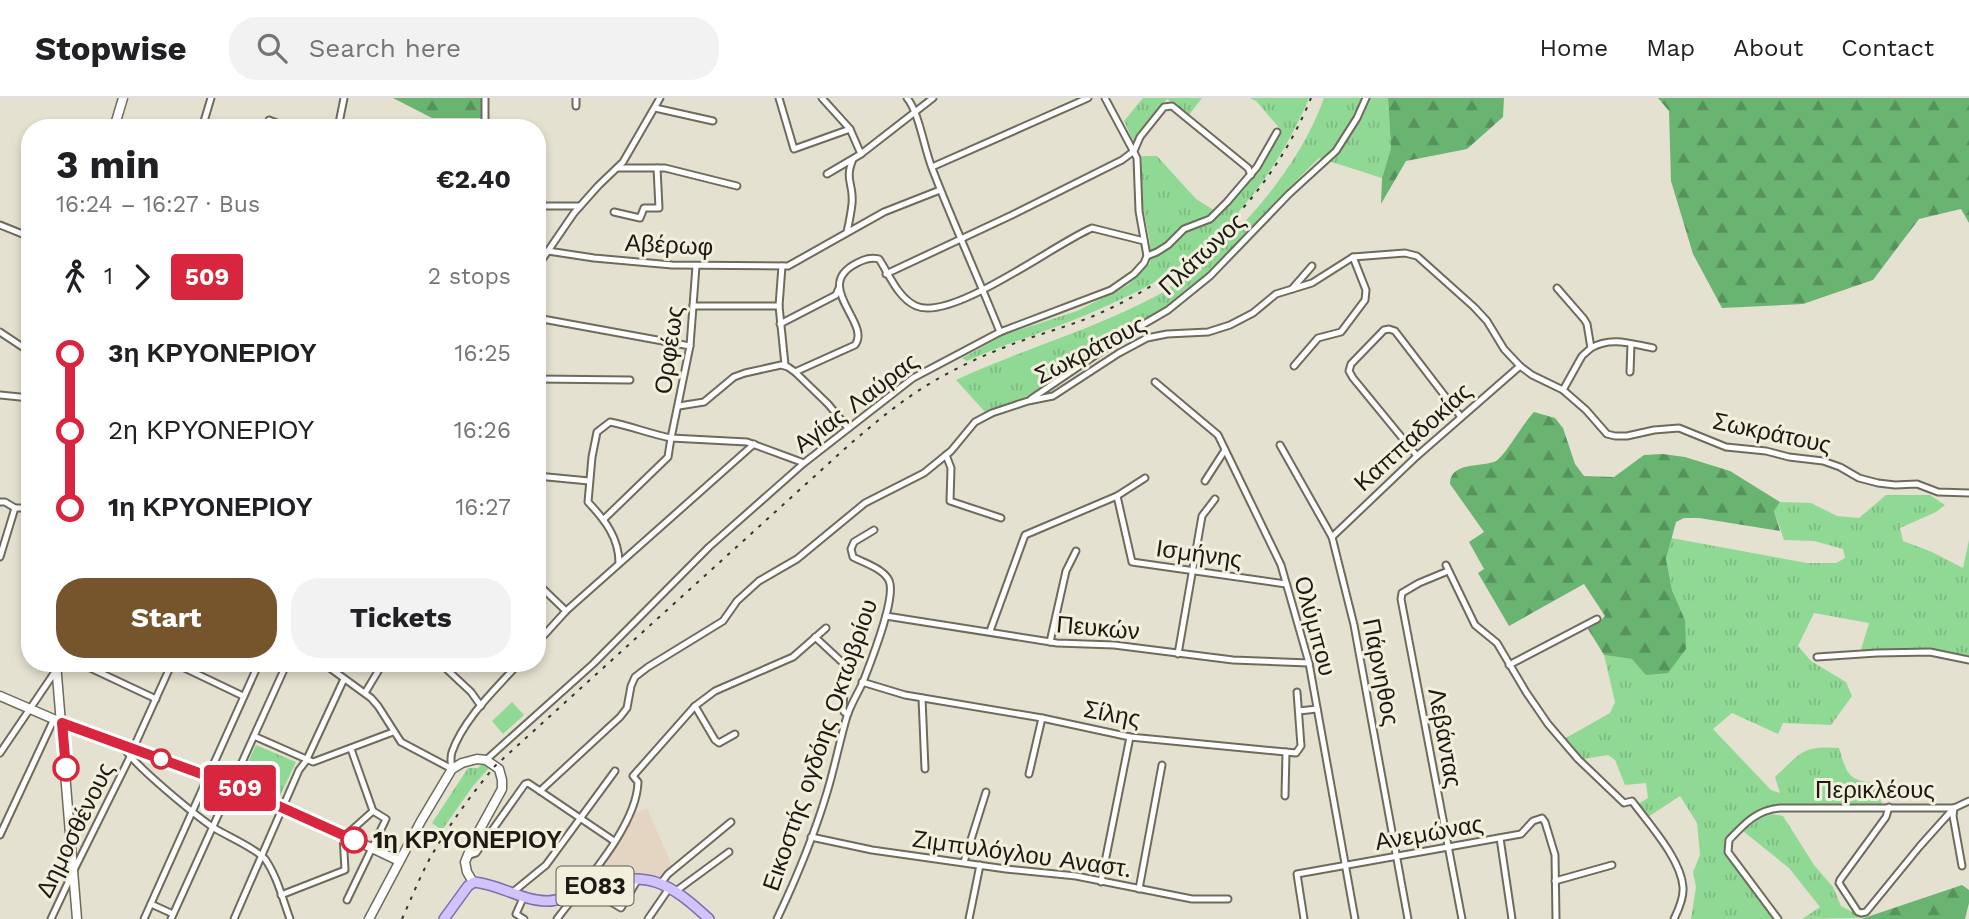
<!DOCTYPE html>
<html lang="en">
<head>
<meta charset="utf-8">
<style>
	body { margin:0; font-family:"Work Sans",sans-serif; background:#f2f2f2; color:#202124; height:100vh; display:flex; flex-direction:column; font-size:26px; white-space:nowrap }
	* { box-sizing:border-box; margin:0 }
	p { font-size:23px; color:#757577 }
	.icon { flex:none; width:38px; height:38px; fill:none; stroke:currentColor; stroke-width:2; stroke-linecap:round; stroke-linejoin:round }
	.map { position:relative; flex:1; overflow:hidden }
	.panel { position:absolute; left:21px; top:21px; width:525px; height:553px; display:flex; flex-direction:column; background:#fff; border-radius:28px; box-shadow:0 4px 10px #0003 }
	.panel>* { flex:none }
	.badge { padding:0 14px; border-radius:5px; font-size:24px; line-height:46px }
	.map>.badge { position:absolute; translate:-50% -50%; box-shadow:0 0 0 4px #fff }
	.legs { display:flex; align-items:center; gap:10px; height:77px; padding:0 35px; font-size:23px }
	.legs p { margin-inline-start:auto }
	.overview { display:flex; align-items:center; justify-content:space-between; height:119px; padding:0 35px }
	h1 { font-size:38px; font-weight:700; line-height:52px }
	.button { display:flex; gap:14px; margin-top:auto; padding:14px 35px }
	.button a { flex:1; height:80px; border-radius:28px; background:#76552c; color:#fff; font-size:28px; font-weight:700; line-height:80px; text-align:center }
	.button a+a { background:#f2f2f2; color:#202124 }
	ul { padding:0 35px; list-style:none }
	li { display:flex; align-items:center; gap:24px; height:77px; font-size:26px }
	li i { display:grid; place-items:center; width:10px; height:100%; margin:0 9px; background:currentColor }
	li i::after { content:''; width:18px; height:18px; margin:-9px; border:5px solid; border-radius:50%; background:#fff }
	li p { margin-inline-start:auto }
	li:first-child i { background:linear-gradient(#0000 50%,currentColor 0) }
	li:last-child i { background:linear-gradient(currentColor 50%,#0000 0) }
	header { display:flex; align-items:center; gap:42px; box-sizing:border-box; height:98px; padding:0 35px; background:#fff; border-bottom:2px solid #e0e0e0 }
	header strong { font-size:33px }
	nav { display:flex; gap:38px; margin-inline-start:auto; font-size:24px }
	.search { width:490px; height:63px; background:#f2f2f2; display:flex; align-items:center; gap:18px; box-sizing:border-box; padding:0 24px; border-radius:28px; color:#757577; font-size:26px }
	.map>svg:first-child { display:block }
	.education { fill:#e4d5c3 }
	.grass { fill:url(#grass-tufts) }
	.forest { fill:url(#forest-firs) }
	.pitch { fill:#90d995 }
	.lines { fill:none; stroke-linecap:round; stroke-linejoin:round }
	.street-casing { stroke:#6f6b5c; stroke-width:9 }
	.secondary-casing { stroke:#6f6b5c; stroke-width:11 }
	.primary-casing { stroke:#7e6eab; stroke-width:12 }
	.street { stroke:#fff; stroke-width:5 }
	.secondary { stroke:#fff; stroke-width:8 }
	.primary { stroke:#d1c3fe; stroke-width:9 }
	.rail { stroke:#37352e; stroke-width:2; stroke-dasharray:3.5 7; stroke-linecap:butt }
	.line-1-casing { stroke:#fff; stroke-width:16 }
	.line-1 { stroke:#d7263d; stroke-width:10 }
	.stop-1-dot { fill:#fff; stroke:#d7263d; stroke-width:3.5 }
	.labels { text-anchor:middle; stroke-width:6; stroke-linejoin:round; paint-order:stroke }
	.shield { fill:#f3efdd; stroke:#5c5a50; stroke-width:2 }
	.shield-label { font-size:23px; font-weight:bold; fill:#1c1a14 }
	.street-label { font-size:24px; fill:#1c1a14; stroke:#f3efdd }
	.stop-label { font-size:24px; font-weight:bold; fill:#1c1a14; stroke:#f3efdd; text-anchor:start }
</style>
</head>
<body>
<header>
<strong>Stopwise</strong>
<div class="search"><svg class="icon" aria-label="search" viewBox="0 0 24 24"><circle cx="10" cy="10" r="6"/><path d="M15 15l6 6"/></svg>Search here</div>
<nav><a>Home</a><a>Map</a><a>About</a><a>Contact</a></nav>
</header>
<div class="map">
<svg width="1969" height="821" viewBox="0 0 1969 821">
	<defs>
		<pattern id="grass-tufts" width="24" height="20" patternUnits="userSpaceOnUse" patternTransform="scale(1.75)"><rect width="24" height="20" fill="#90d995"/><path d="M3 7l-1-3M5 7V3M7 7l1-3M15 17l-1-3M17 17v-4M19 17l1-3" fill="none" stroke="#7cba80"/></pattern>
		<pattern id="forest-firs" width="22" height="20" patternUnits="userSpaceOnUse" patternTransform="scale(1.75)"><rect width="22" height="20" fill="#6ab471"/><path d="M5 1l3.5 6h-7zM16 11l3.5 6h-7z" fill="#56925c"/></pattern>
	</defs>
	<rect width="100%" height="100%" fill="#e5e1d0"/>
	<!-- education -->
	<path class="education" d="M647,710L673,770L661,779L649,776L625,774L594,780L592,778L631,717Z"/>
	<!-- grass -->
	<g class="grass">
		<path d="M1143,0H1202L1189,17L1167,1L1133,43L1124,23Z"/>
		<path d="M1250,0H1309C1274,83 1213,158 1130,197C1103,210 1075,222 1047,232C1020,242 993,251 967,263L962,260L1004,237L1077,213L1128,187L1150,165V144L1142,105V58H1157L1196,101L1220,116L1254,79L1282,33L1256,3Z"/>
		<path d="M1324,0H1388L1391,50L1382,80L1319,60L1285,94L1267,116L1209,174L1168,209L1106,246L1048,286L1014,305L986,315L956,282C1022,251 1093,232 1158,197C1167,192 1175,185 1184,178C1241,136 1300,68 1324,0Z"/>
		<path d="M1886,397H1930L1945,407L1936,414L1900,430L1903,443L1932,454L1963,470L1969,442V558L1929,551L1861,552L1869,525L1814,515L1798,548L1811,563L1846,584L1852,598L1831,627L1783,625L1778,636L1732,615L1713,631L1771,692L1780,695L1775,679C1801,655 1802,647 1839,650C1846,672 1847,684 1873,684L1884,710L1775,708C1755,712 1722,734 1725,757L1775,821H1691L1696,789L1693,774L1700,757L1697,725L1680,698L1648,719L1638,706L1648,700L1646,685L1625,687L1615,662L1608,657L1584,661L1564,641L1610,615L1615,604L1604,557L1632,561L1685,522L1672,492L1666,461L1671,440L1807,465H1836L1845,460L1843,451L1814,443L1784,442L1774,413L1780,404L1811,405L1837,418L1859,420Z"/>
		<path d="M256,647L296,664L279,700L239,683Z"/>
		<path d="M483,665L489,670L473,688L442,732L432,725L468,670H478Z"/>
		<path d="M1772,716L1783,718L1814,767L1833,789L1841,808L1864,820L1802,821L1820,809L1789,770L1743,733L1757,722Z"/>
	</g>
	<!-- forest -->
	<g class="forest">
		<path d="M393,0H482V20H432Z"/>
		<path d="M1388,0H1504L1503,19L1467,51L1406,63L1381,106L1382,80L1391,50Z"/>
		<path d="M1658,0H1969V125L1961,111L1919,121L1873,182L1803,206L1722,210L1693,156L1671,83L1669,13Z"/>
		<path d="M1534,314L1555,320L1563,330L1575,366L1584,378L1614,379L1644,357L1663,356L1685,359L1730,373L1780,404L1774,413L1780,433L1699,420H1684L1676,424L1666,461L1672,492L1685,522L1686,551L1668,575L1646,577L1632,561L1604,557L1588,531L1599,524L1605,518L1584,486L1509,528L1478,475L1484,471L1469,444L1484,434L1450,386C1450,363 1481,370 1496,363C1506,357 1523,325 1534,314Z"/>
		<path d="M1962,787L1969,792V805L1965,821H1861Z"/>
	</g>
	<!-- pitch -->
	<path class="pitch" d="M512,604L524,617L503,636L492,623Z"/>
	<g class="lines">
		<!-- street casing -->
		<g class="street-casing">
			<g id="street">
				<path d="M779,0L794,51L850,31"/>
				<path d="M822,0L850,31L861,56"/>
				<path d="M907,0C919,14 924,50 932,70C953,125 978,179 1000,234"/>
				<path d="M1105,0L1137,60L1139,113L1147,158"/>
				<path d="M576,8V0"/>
				<path d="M655,10L713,23"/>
				<path d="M269,22L290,30"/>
				<path d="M202,30L211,0"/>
				<path d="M338,30L344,0"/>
				<path d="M485,30V0"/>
				<path d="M932,69L1088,0"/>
				<path d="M617,70H665L737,88"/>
				<path d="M827,76L861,56L933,0"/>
				<path d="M537,108H580"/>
				<path d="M614,114L640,120L644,110H659L657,70"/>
				<path d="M0,127L30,139"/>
				<path d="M847,134C849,125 851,115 852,106C854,85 844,83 853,61"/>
				<path d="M548,153L594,160L672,167L788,168L884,114L940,92"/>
				<path d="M782,168L779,208L785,267"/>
				<path d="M537,169L574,115L598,88L623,64L660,0"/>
				<path d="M886,176L1012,117L1122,62L1134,53L1140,39L1164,9L1172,8L1248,70L1251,77"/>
				<path d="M1557,190L1584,221L1587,226L1591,250L1582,258L1563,292"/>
				<path d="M1292,191L1312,168"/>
				<path d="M693,208H779"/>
				<path d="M537,220L690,248"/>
				<path d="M780,226L836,197L839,190"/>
				<path d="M0,234L30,254"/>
				<path d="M1591,250C1611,238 1632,246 1653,250"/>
				<path d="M1294,268L1318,240L1341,234L1365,202L1366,192L1353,159"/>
				<path d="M795,274L828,306L848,330"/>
				<path d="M1630,274L1631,246"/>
				<path d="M537,281L630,282"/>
				<path d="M1155,284L1218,337L1281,467L1309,565L1355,821"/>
				<path d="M0,297L30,300"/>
				<path d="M1031,301L1125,237L1168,212L1210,178L1289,96L1336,53L1357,20L1366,0"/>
				<path d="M679,308L704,304L734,279L745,275L781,267L788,269L795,274L855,247C872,225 811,188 857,165C865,161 871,159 879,161C889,176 898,200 916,208C952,224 1054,146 1092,130L1144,143"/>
				<path d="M1280,347L1332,439L1354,527L1408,821"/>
				<path d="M946,357L951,370L950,403L1001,420"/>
				<path d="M1417,358L1353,280L1349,273L1351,266L1384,232L1389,231L1395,233L1461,319"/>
				<path d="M537,378L589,383"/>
				<path d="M1205,383L1225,352"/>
				<path d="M1117,398L1132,464L1286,486"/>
				<path d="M0,404H5L15,410H30"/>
				<path d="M604,421L668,359L671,340L747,344L804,365"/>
				<path d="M1332,439L1417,358L1520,268"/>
				<path d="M0,459L15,410"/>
				<path d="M619,465C619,440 605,422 588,404L592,359L597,334L610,324C631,328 650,336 671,340L690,248L696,168"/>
				<path d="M1446,467L1475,527L1497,545L1526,594L1548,626L1578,661L1624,705L1632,703C1649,726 1681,761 1683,789C1684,800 1679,811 1674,821"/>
				<path d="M1448,473L1419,485L1402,495L1401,501L1462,821"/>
				<path d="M537,485L566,513"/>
				<path d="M886,518L1057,545L1114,547L1233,562L1309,565"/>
				<path d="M990,533L1025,437L1117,398L1145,380"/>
				<path d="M815,539L843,565L845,572L843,611L844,614L848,616"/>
				<path d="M1050,544L1066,473L1076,453"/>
				<path d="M537,545L566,513L754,346"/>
				<path d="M1178,556L1202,418L1215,401"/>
				<path d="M1817,559L1877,555L1930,554L1969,562"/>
				<path d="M174,565L243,598"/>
				<path d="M323,565L371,600L378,608L401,644L452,671"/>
				<path d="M440,565L471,594L481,608"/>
				<path d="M1509,567L1597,521"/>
				<path d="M88,569L156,601"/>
				<path d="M862,584L905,597L1042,620L1130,639L1296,655L1301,648L1297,594"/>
				<path d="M365,595L383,565"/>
				<path d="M922,600L925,671"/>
				<path d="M695,608L715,642L719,645L735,636"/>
				<path d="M1299,613L1317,611"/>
				<path d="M254,638L313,664L393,634"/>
				<path d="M122,647C131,665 195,717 214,730C227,738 257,751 265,761C277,778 283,802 290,821"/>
				<path d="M133,651L172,565"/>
				<path d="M0,655L61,565"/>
				<path d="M486,662L593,566L709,449L804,365L913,280L1000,234L1111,192L1134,176L1144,165L1147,158L1157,154L1168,147L1184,131L1210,121L1227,104L1257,69L1277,34"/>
				<path d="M452,671C451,665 450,660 452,654C464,620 495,592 519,565"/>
				<path d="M1029,676L1042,620"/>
				<path d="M540,693L614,743"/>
				<path d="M1285,698L1286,654"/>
				<path d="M1889,709L1886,719L1840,782L1839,785L1858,814L1861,815L1866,814L1920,748L1954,710"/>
				<path d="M1954,710L1953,718L1962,768"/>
				<path d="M0,737L54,621"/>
				<path d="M345,738L373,713"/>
				<path d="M811,739L872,752L1006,771L1076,778L1192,801H1228"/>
				<path d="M1500,740L1512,821"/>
				<path d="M467,758L476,755L525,686L528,685L540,693L620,619L627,610L631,588L635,579L648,569L723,523L737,503L759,483L797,461L865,405L924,375L951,353L975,324L992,315L1028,303L1053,298L1119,255L1147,240L1167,236L1208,234L1230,227L1253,215L1276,196L1312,185L1353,159L1405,155L1417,158L1474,209L1487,223L1504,251L1520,268L1532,277L1563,292L1586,312L1607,336L1615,338H1627L1654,332L1679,330L1726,349L1766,353L1789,359L1823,363L1840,369L1859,380L1878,385L1895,387L1917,386L1938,394L1969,395"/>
				<path d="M964,764L986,694"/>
				<path d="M1555,783L1612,767"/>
				<path d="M1101,784L1130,639"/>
				<path d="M661,785L668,776L731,724"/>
				<path d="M591,790L596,795L621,810L638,781"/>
				<path d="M1139,791L1162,667"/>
				<path d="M676,793L729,754"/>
				<path d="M513,794L546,767L615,673"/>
				<path d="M281,797L345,772L343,737"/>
				<path d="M524,798L516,816L524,821"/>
				<path d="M347,802L386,721L373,713L351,651"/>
				<path d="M151,806L173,816"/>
				<path d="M51,821L74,772L130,659"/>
				<path d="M144,821L259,565"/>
				<path d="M171,821L287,565"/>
				<path d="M234,821L299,672L306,663L344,581"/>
				<path d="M557,821C583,786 637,728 638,684L633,678L695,608L715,593L793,559L826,530"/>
				<path d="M648,821L670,789"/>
				<path d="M777,821C797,779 815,735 828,691C835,667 840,642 847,618C851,606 858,595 863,584C871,563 894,506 890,486C888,472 864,465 853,459L851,451L854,444L874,432"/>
				<path d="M969,821L980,767"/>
				<path d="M1304,821L1297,776L1521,736L1533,723L1542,720L1545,724L1555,757L1556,821"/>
				<path d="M1778,821L1728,754L1729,742C1745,725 1757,712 1780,710H1954L1969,703"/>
			</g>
		</g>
		<!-- secondary casing -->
		<g class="secondary-casing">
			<g id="secondary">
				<path d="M114,30L123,0"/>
				<path d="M56,565L77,821"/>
				<path d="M0,598L72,629L232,687L283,708L399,763"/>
				<path d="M369,821L421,723L452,671L462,665L477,661L486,662L499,671L502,682V691L474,742L465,764L467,774L473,784"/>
			</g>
		</g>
		<!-- primary casing -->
		<g class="primary-casing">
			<path id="primary" d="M444,821L468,788L474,784C499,786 522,803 547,803C562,803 579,794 593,789C647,770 670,785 709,821"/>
		</g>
		<!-- street -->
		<use href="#street" class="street"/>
		<!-- secondary -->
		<use href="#secondary" class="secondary"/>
		<!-- primary -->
		<use href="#primary" class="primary"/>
		<!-- rail -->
		<path class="rail" d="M402,821C411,801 419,781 429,762C448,728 471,697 495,668L849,347C879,321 908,297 943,278C968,264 994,253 1021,243C1044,235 1068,228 1091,219C1191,177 1270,100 1311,0"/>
	</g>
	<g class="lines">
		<!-- line-1 casing -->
		<g class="line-1-casing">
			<path id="line-1" d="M66,670L62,625L232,687L354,742"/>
		</g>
		<!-- line-1 -->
		<use href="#line-1" class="line-1"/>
	</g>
	<!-- markers -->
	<g class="stop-1-dot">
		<circle cx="161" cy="661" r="9"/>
		<circle cx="66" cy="670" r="12"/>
		<circle cx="354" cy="742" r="12"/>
	</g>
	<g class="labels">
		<!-- shield labels -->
		<rect class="shield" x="556.5" y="768.5" width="77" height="39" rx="5"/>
		<g class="shield-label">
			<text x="595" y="796">ΕΟ83</text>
		</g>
		<!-- street labels -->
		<g class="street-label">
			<text transform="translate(669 147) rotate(3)" y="8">Αβέρωφ</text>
			<text transform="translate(1202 156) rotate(-43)" y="8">Πλάτωνος</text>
			<text transform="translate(669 252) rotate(-82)" y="8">Ορφέως</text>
			<text transform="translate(1090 252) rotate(-27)" y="8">Σωκράτους</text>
			<text transform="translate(856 305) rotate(-37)" y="8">Αγίας Λαύρας</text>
			<text transform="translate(1772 335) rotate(12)" y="8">Σωκράτους</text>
			<text transform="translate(1413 339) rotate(-42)" y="8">Καππαδοκίας</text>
			<text transform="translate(1199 456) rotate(8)" y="8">Ισμήνης</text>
			<text transform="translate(1315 528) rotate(75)" y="8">Ολύμπου</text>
			<text transform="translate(1098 530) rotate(5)" y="8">Πευκών</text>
			<text transform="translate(1381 574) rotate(79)" y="8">Πάρνηθος</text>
			<text transform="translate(1112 616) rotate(11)" y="8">Σίλης</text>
			<text transform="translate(1445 640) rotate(80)" y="8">Λεβάντας</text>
			<text transform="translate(820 647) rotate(-71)" y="8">Εικοστής ογδόης Οκτωβρίου</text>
			<text x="1875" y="700">Περικλέους</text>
			<text transform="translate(75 732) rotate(-64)" y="8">Δημοσθένους</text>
			<text transform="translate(1429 735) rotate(-10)" y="8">Ανεμώνας</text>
			<text transform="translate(1022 756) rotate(8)" y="8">Ζιμπυλόγλου Αναστ.</text>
		</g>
		<!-- stop labels -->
		<g class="stop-label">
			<text x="373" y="750">1η ΚΡΥΟΝΕΡΙΟΥ</text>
		</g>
	</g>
</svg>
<b class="badge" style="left:240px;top:690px;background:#d7263d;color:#fff">509</b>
<section class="panel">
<div class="overview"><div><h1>3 min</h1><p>16:24 – 16:27 · Bus</p></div><b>€2.40</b></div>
<div class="legs"><svg class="icon" aria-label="walk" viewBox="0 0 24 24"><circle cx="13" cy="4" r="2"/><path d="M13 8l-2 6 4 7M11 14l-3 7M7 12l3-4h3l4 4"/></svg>1<svg class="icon" aria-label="forward" viewBox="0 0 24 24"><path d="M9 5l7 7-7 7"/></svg><b class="badge" style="background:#d7263d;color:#fff">509</b><p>2 stops</p></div>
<ul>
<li><i style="color:#d7263d"></i><b>3η ΚΡΥΟΝΕΡΙΟΥ</b><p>16:25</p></li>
<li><i style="color:#d7263d"></i><span>2η ΚΡΥΟΝΕΡΙΟΥ</span><p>16:26</p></li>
<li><i style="color:#d7263d"></i><b>1η ΚΡΥΟΝΕΡΙΟΥ</b><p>16:27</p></li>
</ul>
<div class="button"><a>Start</a><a>Tickets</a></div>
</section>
</div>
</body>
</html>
